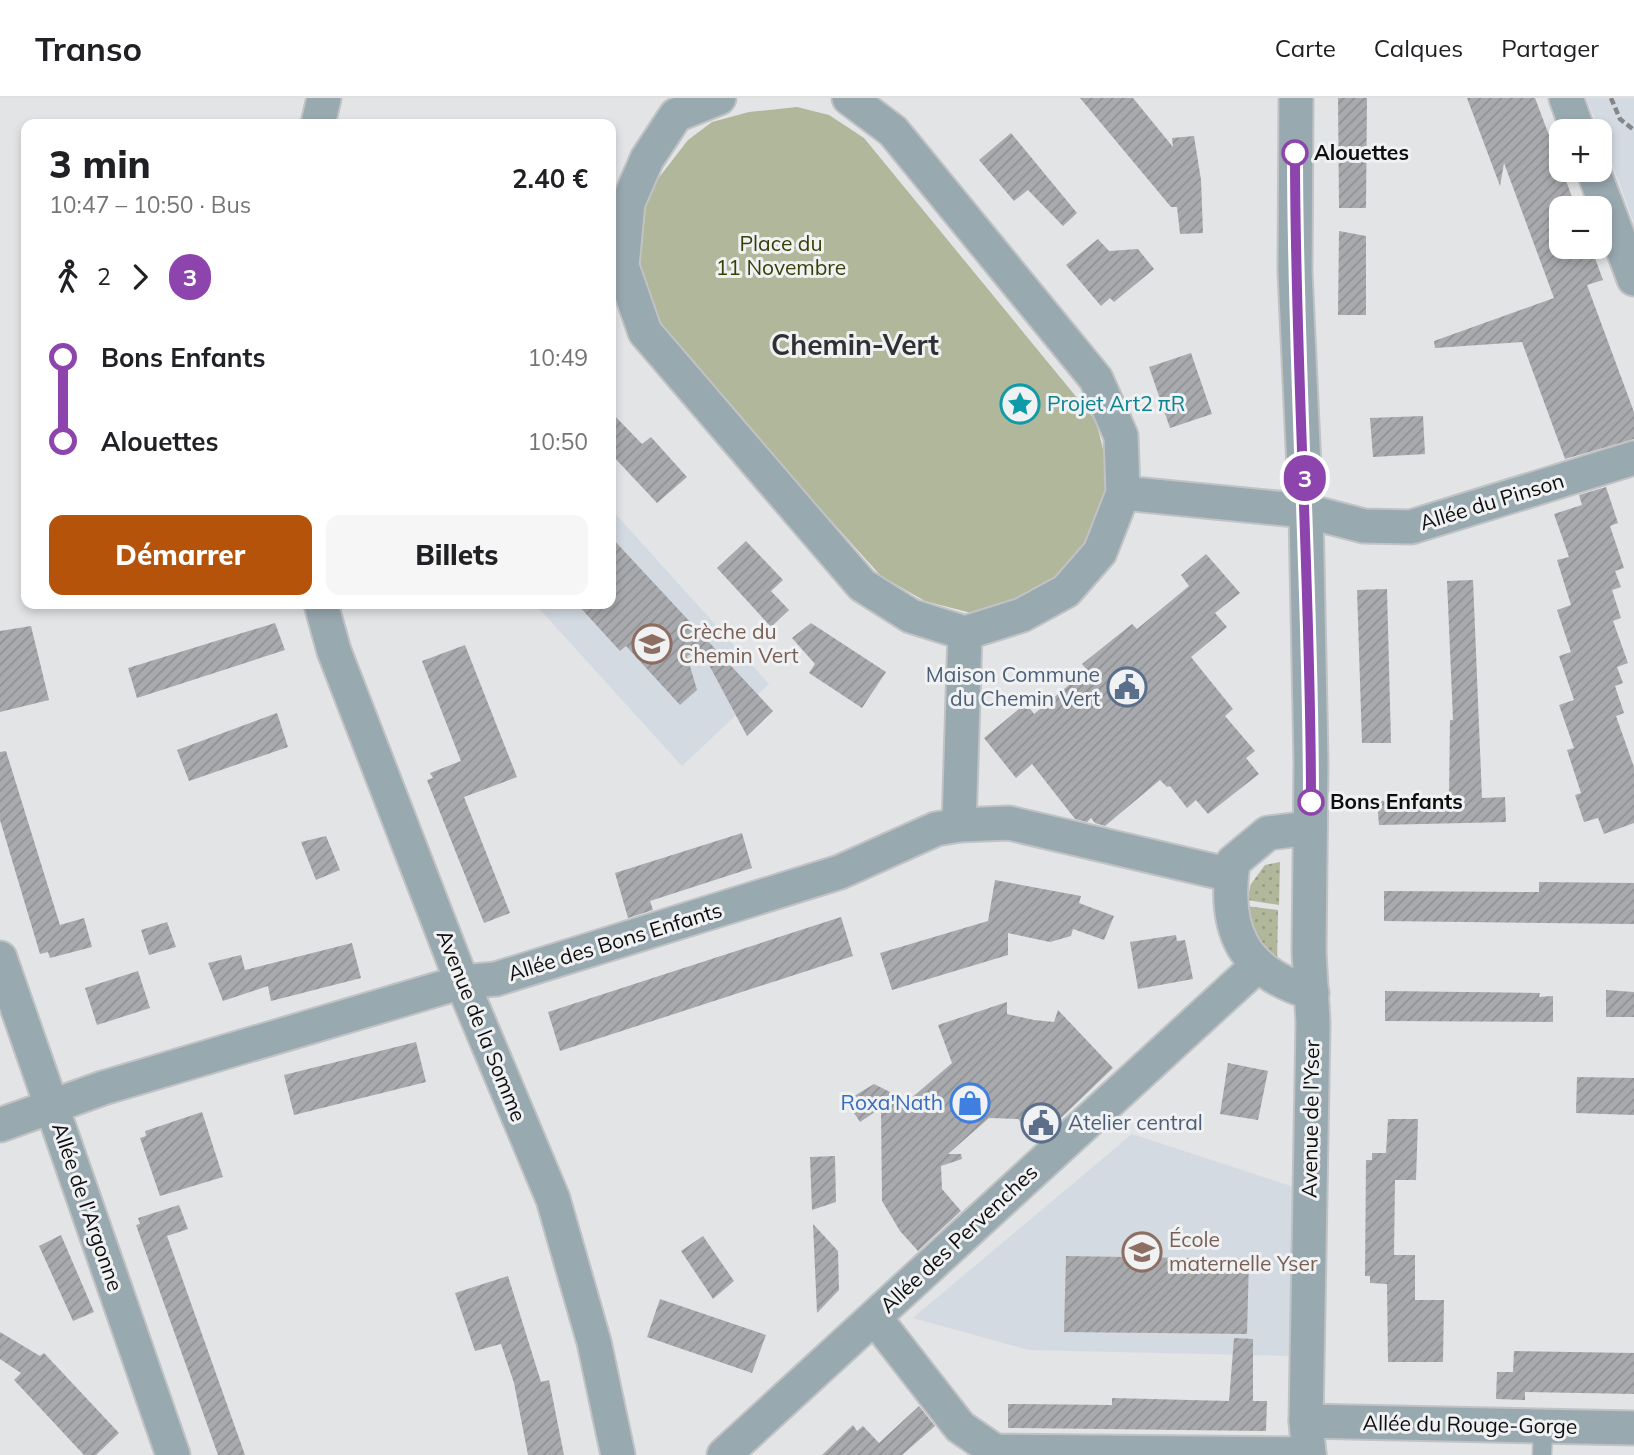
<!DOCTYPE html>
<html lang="fr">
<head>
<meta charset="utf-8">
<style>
	body { margin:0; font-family:Mulish,sans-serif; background:#f6f6f6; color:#202124; height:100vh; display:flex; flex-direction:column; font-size:26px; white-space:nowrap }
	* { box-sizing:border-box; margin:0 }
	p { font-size:23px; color:#757577 }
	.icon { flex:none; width:38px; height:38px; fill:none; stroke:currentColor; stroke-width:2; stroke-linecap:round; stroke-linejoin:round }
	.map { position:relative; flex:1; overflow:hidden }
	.sheet { position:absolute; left:21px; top:21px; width:595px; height:490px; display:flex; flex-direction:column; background:#fff; border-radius:14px; box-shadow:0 4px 10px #0003 }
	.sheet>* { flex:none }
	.badge { padding:0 14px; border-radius:23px; font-size:24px; line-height:46px }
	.tools { position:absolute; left:1549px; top:21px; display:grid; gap:14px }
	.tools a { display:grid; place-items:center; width:63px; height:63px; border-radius:14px; background:#fff; box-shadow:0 4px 10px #0003; font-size:35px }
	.map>.badge { position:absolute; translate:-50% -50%; box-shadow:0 0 0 4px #fff }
	.legs { display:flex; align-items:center; gap:10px; height:77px; padding:0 28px; font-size:23px }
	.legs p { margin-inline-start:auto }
	.head { display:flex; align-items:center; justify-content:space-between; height:119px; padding:0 28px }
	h1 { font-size:38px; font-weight:800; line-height:52px }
	.cta { display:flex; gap:14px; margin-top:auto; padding:14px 28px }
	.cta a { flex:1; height:80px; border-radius:14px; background:#b45309; color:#fff; font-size:28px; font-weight:800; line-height:80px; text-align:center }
	.cta a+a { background:#f6f6f6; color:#202124 }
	ul { padding:0 28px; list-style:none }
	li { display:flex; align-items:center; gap:24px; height:84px; font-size:26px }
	li i { display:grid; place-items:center; width:10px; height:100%; margin:0 9px; background:currentColor }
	li i::after { content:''; width:18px; height:18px; margin:-9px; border:5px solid; border-radius:50%; background:#fff }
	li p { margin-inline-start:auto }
	li:first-child i { background:linear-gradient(#0000 50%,currentColor 0) }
	li:last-child i { background:linear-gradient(currentColor 50%,#0000 0) }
	header { display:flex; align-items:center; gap:42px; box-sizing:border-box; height:98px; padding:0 35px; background:#fff; border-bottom:2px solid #e0e0e0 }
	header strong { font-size:33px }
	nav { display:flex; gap:38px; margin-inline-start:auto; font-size:24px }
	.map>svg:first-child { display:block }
	.built { fill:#d3dae2 }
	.grass { fill:url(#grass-dots) }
	.park { fill:#b1b79a }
	.building { fill:url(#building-hatch) }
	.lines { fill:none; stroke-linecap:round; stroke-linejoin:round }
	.lane-casing { stroke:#c0c2c4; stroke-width:21 }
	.street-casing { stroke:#c0c2c4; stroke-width:37 }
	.path { stroke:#858687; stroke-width:4.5; stroke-dasharray:7 3.5; stroke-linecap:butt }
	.lane { stroke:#99a9b0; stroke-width:18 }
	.street { stroke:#99a9b0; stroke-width:33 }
	.line-1-casing { stroke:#fff; stroke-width:16 }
	.line-1 { stroke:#8e44ad; stroke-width:10 }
	.stop-1-dot { fill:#fff; stroke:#8e44ad; stroke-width:3.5 }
	.labels { text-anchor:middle; stroke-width:6; stroke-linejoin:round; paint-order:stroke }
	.stop-label { font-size:21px; font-weight:bold; fill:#0e0e0f; stroke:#eff1f3; text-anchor:start }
	.park-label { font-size:21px; fill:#383e05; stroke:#eff1f3 }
	.culture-label { font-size:21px; fill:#0d838f; stroke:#eff1f3; text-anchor:start }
	.street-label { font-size:21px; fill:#0e0e0f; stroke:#eff1f3 }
	.education-label { font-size:21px; fill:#785e54; stroke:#eff1f3; text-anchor:start }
	.service-label { font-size:21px; fill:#4e5e75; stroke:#eff1f3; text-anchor:end }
	.shop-label { font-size:21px; fill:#366cbe; stroke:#eff1f3; text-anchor:end }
	.district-label { font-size:28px; font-weight:bold; fill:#2e3031; stroke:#eff1f3 }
</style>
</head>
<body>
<header>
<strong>Transo</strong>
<nav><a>Carte</a><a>Calques</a><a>Partager</a></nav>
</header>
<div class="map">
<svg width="1634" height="1357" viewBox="0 0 1634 1357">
	<defs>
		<pattern id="grass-dots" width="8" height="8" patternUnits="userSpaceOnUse" patternTransform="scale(1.75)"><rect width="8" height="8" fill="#b1b79a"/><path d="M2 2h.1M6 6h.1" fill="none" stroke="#979c84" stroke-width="1.8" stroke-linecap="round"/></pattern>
		<pattern id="building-hatch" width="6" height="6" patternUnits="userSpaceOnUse" patternTransform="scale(1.75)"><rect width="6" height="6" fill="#a9aaad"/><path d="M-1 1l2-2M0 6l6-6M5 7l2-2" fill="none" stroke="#909194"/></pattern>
	</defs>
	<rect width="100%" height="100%" fill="#e2e4e6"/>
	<!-- built -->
	<g class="built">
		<path d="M1586,0H1634V125L1600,33Z"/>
		<path d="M611,411L769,586L682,668L535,506H611Z"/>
		<path d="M1132,1036L1294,1089L1293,1258L1029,1252L913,1220Z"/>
	</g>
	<!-- grass -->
	<g class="grass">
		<path d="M1280,764L1279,807L1247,802L1251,786L1265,767Z"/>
		<path d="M1246,808L1278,812L1277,869L1255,846Z"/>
	</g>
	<!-- park -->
	<path class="park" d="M797,9L829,17L864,40L1096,323L1113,391L1075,468L1038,493L975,516L925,503L881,478L657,230L632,156L647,95L688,42L712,24L749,14Z"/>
	<!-- building -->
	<g class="building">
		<path d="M1080,0H1133L1173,49L1172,40L1194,38L1201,82L1203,135L1180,136L1177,109H1171Z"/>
		<path d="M1338,0H1367L1366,110H1339Z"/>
		<path d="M1467,0H1535L1556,56L1561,54V78L1564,77L1576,110H1561V149H1591L1603,182L1587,187L1634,314V341L1565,361L1522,244L1435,250L1434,243L1554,200L1504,65L1500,88Z"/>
		<path d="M1011,35L1077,115L1063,128L1028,92L1014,103L979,62Z"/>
		<path d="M1339,133L1366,138V217H1338Z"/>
		<path d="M1098,141L1109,153L1138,151L1154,171L1114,204L1110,200L1101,208L1066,167Z"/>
		<path d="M1191,255L1212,316L1170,330L1149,269Z"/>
		<path d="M611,314L642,346L651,339L687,379L657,405L611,356Z"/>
		<path d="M1423,318L1425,356L1373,359L1370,320Z"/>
		<path d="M1606,389L1618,425L1610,428L1624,470L1615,473L1621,489L1612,492L1621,520L1613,523L1628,565L1617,569L1623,585L1615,588L1624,615L1616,618L1634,669V725L1604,736L1598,720L1584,724L1575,697L1581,695L1567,652L1574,650L1559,607L1574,602L1559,558L1571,554L1557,512L1571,507L1557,462L1569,459L1554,416L1582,407L1579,397Z"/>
		<path d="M611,439L773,613L747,638L701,552L687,558L697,592L680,607L626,548L620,553L577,506H611Z"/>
		<path d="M746,443L783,482L771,493L789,512L771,529L717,470Z"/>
		<path d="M1206,456L1240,495L1215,515L1227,529L1191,559L1233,611L1225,618L1255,653L1246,660L1259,676L1208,716L1196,702L1187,710L1170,688L1167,689L1160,682L1105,728L1095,725L1091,720L1087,724L1075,721L1032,666L1016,680L984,640L1026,605L1034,616L1087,572L1082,566L1132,526L1137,531L1189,488L1181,477Z"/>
		<path d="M1473,482L1482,700L1505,699L1506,724L1379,727L1377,703L1449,701L1450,622H1453L1447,483Z"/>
		<path d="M1387,491L1391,645H1362L1357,492Z"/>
		<path d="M275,525L285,552L137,600L128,570Z"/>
		<path d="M811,525L886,574L862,610L809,575L815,566L792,540Z"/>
		<path d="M31,528L49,602L0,614V533Z"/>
		<path d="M465,547L517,679L464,699L510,815L484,825L427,682L433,680L430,675L461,663L422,563Z"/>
		<path d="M277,615L288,649L189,683L177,652Z"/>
		<path d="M6,653L60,827L84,820L92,849L50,860L48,854L40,856L0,722V654Z"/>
		<path d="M742,735L752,770L650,803L653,812L628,820L615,775Z"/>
		<path d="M326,738L340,772L316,782L301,744Z"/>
		<path d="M995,782L1081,798L1079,805L1114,818L1104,842L1073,831L1071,838L1050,844L1008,835V857L892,892L880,855L988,823Z"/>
		<path d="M1539,784L1634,785V826L1384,823V793L1539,794Z"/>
		<path d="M841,819L853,858L560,953L548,914Z"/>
		<path d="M167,824L176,849L149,857L141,832Z"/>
		<path d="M1176,837L1177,843L1185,842L1193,881L1138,891L1130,844Z"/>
		<path d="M352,845L361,880L271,903L268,888L223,903L208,865L241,857L245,872Z"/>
		<path d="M138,873L150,910L97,927L85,890Z"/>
		<path d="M1606,892L1634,894V919H1606Z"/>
		<path d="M1385,893L1540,895L1539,899L1553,898V924L1385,923Z"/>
		<path d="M1007,904V916L1034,922L1054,924L1058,912L1113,970L1037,1043L1018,1021L989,1020L948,1056H961L962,1061L941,1068L942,1091L961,1113L918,1153L900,1133L882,1103L881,1010L860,1024L846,1003L874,986L908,1003L952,965L938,927Z"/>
		<path d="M416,944L426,984L294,1017L284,977Z"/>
		<path d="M1228,965L1268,973L1258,1022L1220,1016Z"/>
		<path d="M1577,979L1634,980V1017L1576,1015Z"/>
		<path d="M202,1014L223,1079L160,1098L140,1040L146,1038L145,1033Z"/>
		<path d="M1388,1021H1418L1416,1082H1395L1394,1157H1415V1202H1444L1443,1264H1388L1387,1186L1370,1185V1178H1365L1366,1062H1372V1055H1386Z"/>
		<path d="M835,1058L836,1104L812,1112L810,1059Z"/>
		<path d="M179,1107L188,1131L167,1138L245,1357H218L136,1127L140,1126L138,1120Z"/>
		<path d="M813,1126L838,1153L839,1192L817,1215Z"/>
		<path d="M61,1137L94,1214L73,1223L39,1148Z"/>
		<path d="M703,1138L734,1183L713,1201L681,1153Z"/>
		<path d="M1066,1158L1249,1161L1247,1236L1064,1234Z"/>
		<path d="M508,1178L541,1284L549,1282L564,1357H528L514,1285L501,1246L475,1253L455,1195Z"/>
		<path d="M660,1201L766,1237L752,1275L647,1239Z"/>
		<path d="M0,1234L40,1258L44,1255L119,1335L96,1357H84L14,1282L21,1275L0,1261Z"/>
		<path d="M1234,1240L1253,1241V1303H1267L1266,1333L1008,1330V1306L1112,1307V1300L1229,1303Z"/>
		<path d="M1514,1253L1634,1255V1296L1525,1294V1302L1496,1301L1497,1274H1513Z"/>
		<path d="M919,1308L935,1328L902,1357H822L853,1327L857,1333L863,1328L879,1345Z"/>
	</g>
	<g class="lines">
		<!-- lane casing -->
		<g class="lane-casing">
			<path id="lane" d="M1542,1357L1543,1329"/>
		</g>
		<!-- street casing -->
		<g class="street-casing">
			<g id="street">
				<path d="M719,0L676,17L647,61L628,105L622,168L645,234L862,487L911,518L965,535L1022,517L1066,493L1100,454L1123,395L1121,338L1096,281L893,33L849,0"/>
				<path d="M1296,0L1295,174L1306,413L1311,665L1309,854L1313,925L1306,1323L1309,1357"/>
				<path d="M1566,0L1578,33"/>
				<path d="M318,26L324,0"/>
				<path d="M1593,72L1634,181"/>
				<path d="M1123,395L1306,413L1364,428L1411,429L1634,360"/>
				<path d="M321,506L334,553L462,884L553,1101L594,1244L618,1357"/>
				<path d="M959,727L965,535"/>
				<path d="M1310,730L1268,735L1233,764C1223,834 1243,874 1312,895"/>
				<path d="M0,860L173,1357"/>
				<path d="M0,1027L103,990L462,884L496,881L840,774L936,731L959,727L1009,725L1231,777"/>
				<path d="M875,1220L960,1329L995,1353L1309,1356"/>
				<path d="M1306,1323L1634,1330"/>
				<path d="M724,1357L1257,868"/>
			</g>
		</g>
		<!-- path -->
		<path class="path" d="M1611,0L1620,21L1634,32"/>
		<!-- lane -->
		<use href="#lane" class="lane"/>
		<!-- street -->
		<use href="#street" class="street"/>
	</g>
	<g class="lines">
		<!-- line-1 casing -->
		<g class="line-1-casing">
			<path id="line-1" d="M1295,55C1295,272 1311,488 1311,704"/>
		</g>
		<!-- line-1 -->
		<use href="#line-1" class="line-1"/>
	</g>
	<!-- icons -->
	<defs>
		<g id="sight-ring" transform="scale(2.0125)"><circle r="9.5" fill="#eff1f3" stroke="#0f9aa8" stroke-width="1.5"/><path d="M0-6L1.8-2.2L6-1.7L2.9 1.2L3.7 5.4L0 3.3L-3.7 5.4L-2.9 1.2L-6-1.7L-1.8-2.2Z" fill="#0f9aa8"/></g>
		<g id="school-ring" transform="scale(2.0125)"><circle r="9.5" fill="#eff1f3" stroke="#8d6e63" stroke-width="1.5"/><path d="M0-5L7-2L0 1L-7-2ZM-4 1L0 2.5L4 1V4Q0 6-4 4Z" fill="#8d6e63"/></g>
		<g id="civic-ring" transform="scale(2.0125)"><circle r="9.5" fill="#eff1f3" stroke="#5c6f8a" stroke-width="1.5"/><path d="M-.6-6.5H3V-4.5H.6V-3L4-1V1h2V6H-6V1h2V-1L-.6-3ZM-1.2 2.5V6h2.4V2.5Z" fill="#5c6f8a"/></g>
		<g id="shop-ring" transform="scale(2.0125)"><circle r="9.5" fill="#eff1f3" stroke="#3f7fe0" stroke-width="1.5"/><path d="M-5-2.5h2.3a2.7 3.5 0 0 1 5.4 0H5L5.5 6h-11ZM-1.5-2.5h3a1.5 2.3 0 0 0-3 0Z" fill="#3f7fe0"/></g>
	</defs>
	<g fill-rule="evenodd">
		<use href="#sight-ring" x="1020" y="306"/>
		<use href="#school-ring" x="652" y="546"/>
		<use href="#civic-ring" x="1127" y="589"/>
		<use href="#shop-ring" x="970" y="1005"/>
		<use href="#civic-ring" x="1041" y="1025"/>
		<use href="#school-ring" x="1142" y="1154"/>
	</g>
	<!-- markers -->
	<g class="stop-1-dot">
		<circle cx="1295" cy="55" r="12"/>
		<circle cx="1311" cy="704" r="12"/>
	</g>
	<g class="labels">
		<!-- stop labels -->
		<g class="stop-label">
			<text x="1314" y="62">Alouettes</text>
			<text x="1330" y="711">Bons Enfants</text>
		</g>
		<!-- park labels -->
		<g class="park-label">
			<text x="781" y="153">Place du<tspan x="781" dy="24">11 Novembre</tspan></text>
		</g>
		<!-- culture labels -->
		<g class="culture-label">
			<text x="1047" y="313">Projet Art2 πR</text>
		</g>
		<!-- street labels -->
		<g class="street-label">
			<text transform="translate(1492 404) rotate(-17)" y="7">Allée du Pinson</text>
			<text transform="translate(615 844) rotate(-17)" y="7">Allée des Bons Enfants</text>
			<text transform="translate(481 928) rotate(68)" y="7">Avenue de la Somme</text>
			<text transform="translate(1311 1021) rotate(-89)" y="7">Avenue de l'Yser</text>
			<text transform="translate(87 1109) rotate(71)" y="7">Allée de l'Argonne</text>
			<text transform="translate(959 1141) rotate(-43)" y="7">Allée des Pervenches</text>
			<text transform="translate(1470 1327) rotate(1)" y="7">Allée du Rouge-Gorge</text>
		</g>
		<!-- education labels -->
		<g class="education-label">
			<text x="679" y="541">Crèche du<tspan x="679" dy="24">Chemin Vert</tspan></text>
			<text x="1169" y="1149">École<tspan x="1169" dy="24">maternelle Yser</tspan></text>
		</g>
		<!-- service labels -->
		<g class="service-label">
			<text x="1100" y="584">Maison Commune<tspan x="1100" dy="24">du Chemin Vert</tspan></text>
			<text x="1068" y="1032" text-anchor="start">Atelier central</text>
		</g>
		<!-- shop labels -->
		<g class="shop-label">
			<text x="943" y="1012">Roxa'Nath</text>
		</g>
		<!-- district labels -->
		<g class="district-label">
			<text x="855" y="257">Chemin-Vert</text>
		</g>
	</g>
</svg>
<div class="tools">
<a>+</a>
<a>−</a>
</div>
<b class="badge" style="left:1305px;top:380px;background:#8e44ad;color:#fff">3</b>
<section class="sheet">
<div class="head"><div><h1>3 min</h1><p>10:47 – 10:50 · Bus</p></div><b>2.40 €</b></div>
<div class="legs"><svg class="icon" aria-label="walk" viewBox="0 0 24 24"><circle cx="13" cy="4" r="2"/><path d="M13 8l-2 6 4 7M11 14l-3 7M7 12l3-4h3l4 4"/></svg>2<svg class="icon" aria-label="forward" viewBox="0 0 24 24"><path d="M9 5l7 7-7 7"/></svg><b class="badge" style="background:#8e44ad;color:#fff">3</b></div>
<ul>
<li><i style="color:#8e44ad"></i><b>Bons Enfants</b><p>10:49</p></li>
<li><i style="color:#8e44ad"></i><b>Alouettes</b><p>10:50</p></li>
</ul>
<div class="cta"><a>Démarrer</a><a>Billets</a></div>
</section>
</div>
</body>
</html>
